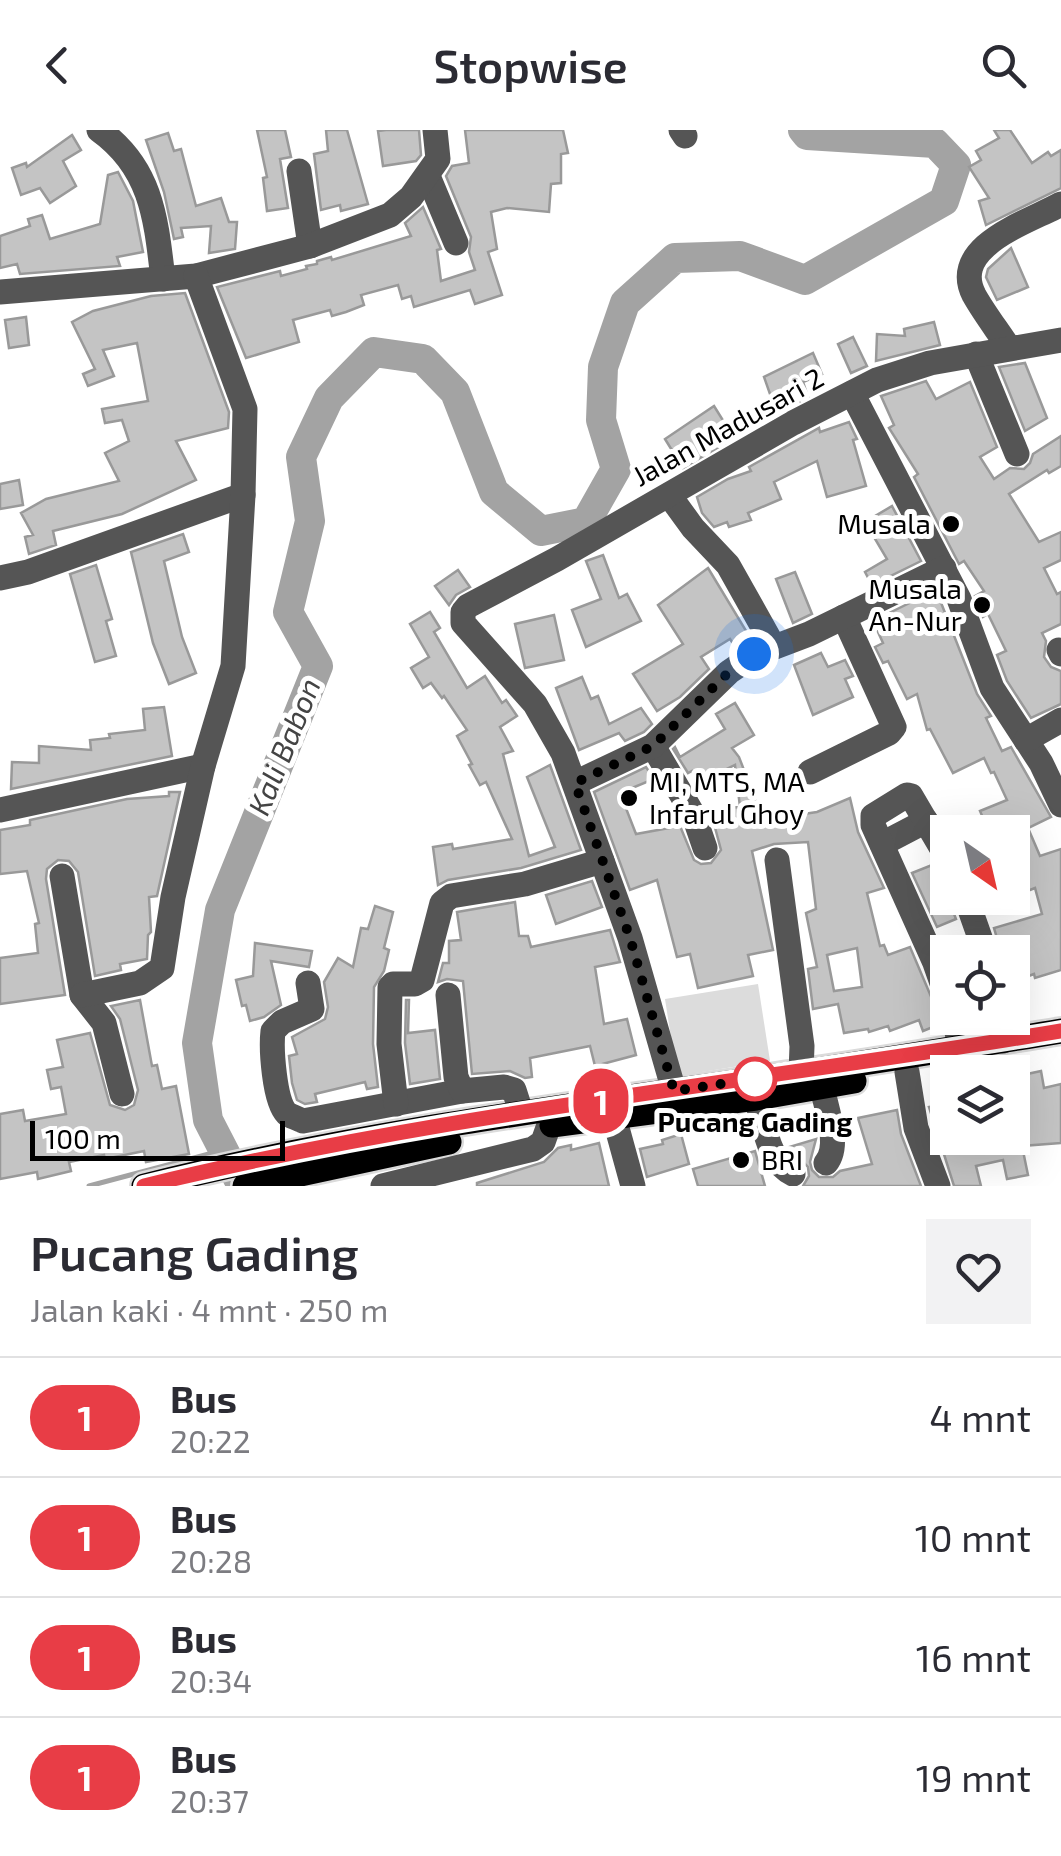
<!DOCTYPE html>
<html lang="id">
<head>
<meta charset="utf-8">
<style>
	body { margin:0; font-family:"Exo 2",sans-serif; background:#f2f2f3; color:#2b2b33; height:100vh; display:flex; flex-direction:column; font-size:38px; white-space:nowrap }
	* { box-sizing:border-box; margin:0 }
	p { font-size:32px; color:#7c7c81 }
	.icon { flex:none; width:55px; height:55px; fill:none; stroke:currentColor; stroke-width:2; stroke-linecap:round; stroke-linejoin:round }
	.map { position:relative; height:1056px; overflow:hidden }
	.drawer { display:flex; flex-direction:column; background:#fff; flex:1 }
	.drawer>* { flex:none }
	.badge { padding:0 20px; border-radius:32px; font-size:35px; line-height:65px }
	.needle { width:65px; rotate:146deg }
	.fabs { position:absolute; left:930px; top:685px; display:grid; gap:20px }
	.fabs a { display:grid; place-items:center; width:100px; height:100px; border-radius:0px; background:#fff; box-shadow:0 10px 40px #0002; font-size:50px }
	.scale { position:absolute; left:30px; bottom:25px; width:255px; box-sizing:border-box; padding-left:10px; border:5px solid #000; border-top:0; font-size:28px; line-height:35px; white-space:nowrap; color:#000; -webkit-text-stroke:8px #fff; paint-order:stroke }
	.you { position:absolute; width:50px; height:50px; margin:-25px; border:8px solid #fff; border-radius:50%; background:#1a73e8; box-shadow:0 0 0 15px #1a73e833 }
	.map>.badge { position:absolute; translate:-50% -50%; box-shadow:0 0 0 5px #fff }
	.round { display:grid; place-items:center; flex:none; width:105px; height:105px; border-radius:0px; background:#f2f2f3 }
	.head { display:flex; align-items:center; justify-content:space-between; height:170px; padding:0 30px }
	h1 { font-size:48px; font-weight:600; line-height:75px }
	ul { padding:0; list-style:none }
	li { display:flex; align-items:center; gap:30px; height:120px; padding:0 30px; border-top:2px solid #e1e1e2 }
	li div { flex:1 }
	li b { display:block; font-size:38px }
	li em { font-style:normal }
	li .badge { min-width:110px; font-weight:700; text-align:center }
	header { display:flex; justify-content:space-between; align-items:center; height:130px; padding:0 30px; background:#fff; font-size:45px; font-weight:600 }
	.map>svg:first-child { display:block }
	.green { fill:#dcdcdc }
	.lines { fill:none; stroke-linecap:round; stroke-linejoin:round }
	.stream { stroke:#a3a3a3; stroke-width:5 }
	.river { stroke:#a3a3a3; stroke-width:30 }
	.building { fill:#c4c4c4; stroke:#999; stroke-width:2.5; fill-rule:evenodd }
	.major-casing { stroke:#dbdbdb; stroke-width:30 }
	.minor { stroke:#555; stroke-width:25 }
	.major { stroke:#000; stroke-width:25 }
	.line-casing { stroke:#fff; stroke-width:22 }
	.line { stroke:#e83d46; stroke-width:15 }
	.walk { stroke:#000; stroke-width:10; stroke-dasharray:0 18 }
	.poi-dot { fill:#000; stroke:#fff; stroke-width:4 }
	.stop-dot { fill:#fff; stroke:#e83d46; stroke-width:5 }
	.labels { text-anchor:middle; stroke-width:10; stroke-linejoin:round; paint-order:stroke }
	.street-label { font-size:28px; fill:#000; stroke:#fff }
	.poi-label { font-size:28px; fill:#000; stroke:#fff; text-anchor:end }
	.stop-label { font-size:28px; font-weight:bold; fill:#000; stroke:#fff }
	.water-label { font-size:30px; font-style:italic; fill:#444; stroke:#fff }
</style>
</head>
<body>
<header><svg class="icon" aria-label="back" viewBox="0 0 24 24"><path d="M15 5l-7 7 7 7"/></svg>Stopwise<svg class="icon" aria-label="search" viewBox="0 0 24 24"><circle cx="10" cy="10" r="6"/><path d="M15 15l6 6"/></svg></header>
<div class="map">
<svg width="1061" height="1056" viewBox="0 0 1061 1056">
	<rect width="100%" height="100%" fill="#fff"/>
	<!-- green -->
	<path class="green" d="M758,854L770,931L677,946L665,869Z"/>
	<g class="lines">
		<!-- stream -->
		<path class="stream" d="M89,1056L224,1020"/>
		<!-- river -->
		<path class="river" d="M242,1056L208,990L197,913L220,780L318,536L288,482L310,391L301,327L329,268L374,222L423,229L455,262L494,362L541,401L586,392L616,339L601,290L603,237L625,173L675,128L740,126L805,150L944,71L956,35L935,13L807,5L803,0"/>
	</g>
	<!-- building -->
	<g class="building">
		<path d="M257,0H285L291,27L280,29L288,78L267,81L263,48L267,47Z"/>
		<path d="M326,0H347L368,74L341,81L340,75L321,80L314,24L328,21Z"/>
		<path d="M386,0H419L421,25L416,31L383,36L378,1Z"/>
		<path d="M465,0H563L568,23L561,24V53L551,54L549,82L507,78L491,82L497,119L488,122L502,165L475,174L470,160L414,177L411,166L402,169L398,155L361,165L364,175L346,182L332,186L330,180L293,190L299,212L246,228L217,157L280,141L281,146L307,139L306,136L317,134V131L331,127L332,130L411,106L405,93L423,77L441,119L437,120L441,151L475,140L469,122L471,107L446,46L452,36L469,33Z"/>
		<path d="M994,0H1010L1032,33L1048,22L1051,26L1061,20V58L986,95L979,71L989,68L969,37L981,30L976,21L999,8Z"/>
		<path d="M168,3L174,21L181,19L196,76L221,68L229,92H237L235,119L209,123L211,96L181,98L183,107L174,109L164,62L146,10Z"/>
		<path d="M72,5L81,20L63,31L76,56L50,73L40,58L21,65L12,38L26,33L27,37Z"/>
		<path d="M118,42L133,71L143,122L117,127L120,136L20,144L17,134L0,138V106L30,96L28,89L42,85L50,109L100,94L108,45Z"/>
		<path d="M1011,118L1028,157L997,170L986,147L988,139Z"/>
		<path d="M185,163L229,282L228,298L176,311L196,350L122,384L53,401L56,415L29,424L25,407L33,405L21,383L46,369L119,351L105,323L129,311L122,290L105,293L102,279L148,271L137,213L103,220L114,246L88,256L83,244L95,239L72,192L93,181L151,166Z"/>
		<path d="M26,187L29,215L9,218L5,190Z"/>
		<path d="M934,192L940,215L876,231L877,204L905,206L904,199Z"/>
		<path d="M853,207L867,236L851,243L838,214Z"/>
		<path d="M813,223L822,244L803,252L808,267L777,284L764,247Z"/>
		<path d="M1025,233L1047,288L1025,301L999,237Z"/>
		<path d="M926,251L936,269L970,252L997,317L980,327L994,349L1010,338L1024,339L1030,333L1033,324L1061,306V336L1049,343L1047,340L1009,364L1039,412L1061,402V430L1044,438L1057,464L1061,462V494L1042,503L1046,511L1044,527L1051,537L1061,541V574L1031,588L1007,551L997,525L1006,521L988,484L983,487L975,466L984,461L964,431L959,434L914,347L918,344L889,298L894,295L881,266Z"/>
		<path d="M714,276L734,308L683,338L665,309Z"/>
		<path d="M849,292L857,309L853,310L866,356L827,367L817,331L774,352L781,369L748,383L751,390L729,397L727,392L714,397L702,383L697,367L728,349L751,341L749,337L819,298L820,302Z"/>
		<path d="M19,350L23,375L0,379V354Z"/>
		<path d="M892,376L921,431L872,455L865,442L887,429L865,392Z"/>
		<path d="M183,404L189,422L164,431L182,507L196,543L169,554L153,513L131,422Z"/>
		<path d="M603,425L619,468L627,464L641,491L586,517L572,480L601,469L586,431Z"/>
		<path d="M96,435L112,489L106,491L116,526L95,532L70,444Z"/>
		<path d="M708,438L751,509L736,518L730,509L701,527L709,539L680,567L657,581L633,544L683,514L658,475Z"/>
		<path d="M458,440L470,457L456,465L449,475L435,456Z"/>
		<path d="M795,442L812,484L793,493L776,449Z"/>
		<path d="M936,460L977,564L991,586L986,588L1002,621L1011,617L1051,687L1028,698L1040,726L1061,719V840L1035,848L1034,844L1012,852V822H1001L994,798L1042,784L1035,758L1012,767V702H989L980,681L1007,670L994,642L991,643L984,628L953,643L930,599L927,600L917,564L907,569L888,531L883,533L875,517L883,513L873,491Z"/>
		<path d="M430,482L440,498L434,502L467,558L485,546L502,573L506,570L517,586L500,597L513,621L503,624L529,726L555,717L527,647L550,635L581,720L521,738L448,750L438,755L433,717L452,714L453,719L512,709L486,652L480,655L469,635L472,634L457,606L467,600L444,566L442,568L431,553L423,558L411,538L429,527L410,494Z"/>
		<path d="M554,485L564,530L525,538L515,494Z"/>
		<path d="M821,523L828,537L845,530L853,546L845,549L853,567L813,585L794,535Z"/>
		<path d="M582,547L591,569L598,566L609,594L641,578L652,594L644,602L625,611L619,603L579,620L556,558Z"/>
		<path d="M735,573L754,605L732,618L739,627L763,690L817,682L850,668L858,702L884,758L867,763L880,816L884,815L888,825L910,817L938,883V895L923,901L919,890L890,901L888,896L869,902L868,899L844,903L838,874L813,879L808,839L817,837L806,783L816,779L808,712L774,714L752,721L773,820L748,825L753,846L698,858L690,824L677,827L657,750L630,760L594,662L646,637L654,649L620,663L636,704L680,696L694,730L701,734L711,733L721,720L710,679L740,677L735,635L698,653L692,641L688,643L673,619L675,617L680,627L725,599L716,584ZM857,818L862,857L834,861L827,825Z"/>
		<path d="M164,577L172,626L11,659L12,632L39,633V616L91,620L90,610L110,608L109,604L145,600L143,579Z"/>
		<path d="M169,662H180L157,766L149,767L151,802L148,805L147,829L120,834L121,840L95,846L78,742L69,731L58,730L47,739L46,749L65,865L0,874V828L38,823L35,794L39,793L27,741L0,744V700L30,695V690L127,669L169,666Z"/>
		<path d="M932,735L939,743L948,745V768L956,789L937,797L912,743Z"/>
		<path d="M592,751L602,777L556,794L546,765Z"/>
		<path d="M515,772L519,806H528L531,817L610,800L620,832L595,837L604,894L627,889L636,925L595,936L590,916L530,928L532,947L525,948L510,941L472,944L463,851L447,849L438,852L443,833H449V811L461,810L457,782Z"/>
		<path d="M375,776L393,782L384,818L389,820L384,841L374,857L373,914L378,957L367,959L365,952L315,964L317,972L305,974L297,970L292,953L289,926L297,924L292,907L325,889L328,877L324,852L338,828L353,837L361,798L368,799Z"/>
		<path d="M255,813L312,821L309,837L271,831L281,875L264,887L250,891L246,875L242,876L236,850L253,846Z"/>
		<path d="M140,870L152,936L157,935L162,959L176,956L189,1024L146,1032L144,1021L105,1029L104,1025L69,1032L71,1041L38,1049L37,1042L0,1049V984L23,980L25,991L66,984L61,957L51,959L47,940L63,937L57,910L90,903L110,975L125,980L134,975L138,960L120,889L111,876Z"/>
		<path d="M406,870H409L408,903L435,900L440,949L410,954L405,913Z"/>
		<path d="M1041,941L1044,958L1061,954V1013L1022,1016L1028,1045L1007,1049L1003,1030L976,1036L981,1056H954L929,977L948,974V1008H1012V988L1022,986L1013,947Z"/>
		<path d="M897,980L901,1004L921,1056H803L809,1046L808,1037L789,1017L816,1009L810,1032L812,1040L819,1047H833L840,1041L872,1034L858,988Z"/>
		<path d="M681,1004L689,1034L647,1047L640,1019L663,1014L662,1010Z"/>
		<path d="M599,1013L609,1056H477V1053L544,1032L558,1018L571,1015V1020Z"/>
		<path d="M755,1021L765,1056H698L693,1039Z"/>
	</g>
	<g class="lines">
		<!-- major casing -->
		<g class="major-casing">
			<g id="major">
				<path d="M552,995L756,968L854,951"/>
				<path d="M144,1056C347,1005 555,978 762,948C862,934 962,917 1061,901"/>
				<path d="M245,1056L449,1012"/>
			</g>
		</g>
		<!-- minor -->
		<g class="minor">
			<path d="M99,0C152,38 156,89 163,149"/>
			<path d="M681,0L685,6"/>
			<path d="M299,41L310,116"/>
			<path d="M428,46L456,113"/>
			<path d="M0,162L196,146L310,116L390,85L411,67L438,29L435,0"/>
			<path d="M1009,218C998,201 984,183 974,165C949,116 1029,92 1061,74"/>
			<path d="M976,224L1017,324"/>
			<path d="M852,263L959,469L992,558L1041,633L1061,675"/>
			<path d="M669,365L693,398L728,435L774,517"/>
			<path d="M0,448L28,442L243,365"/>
			<path d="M1059,520L1061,524"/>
			<path d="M1026,610L1061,590"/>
			<path d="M653,616L694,686L705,718"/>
			<path d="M810,642L889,603L894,597L844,487"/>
			<path d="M575,653L653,616L729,542L754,525L809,504L944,438"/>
			<path d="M0,680L203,636"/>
			<path d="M882,714L926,691"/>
			<path d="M948,729L911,666L907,665L873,686V695L935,833L948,870"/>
			<path d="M777,730L802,916L801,943"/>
			<path d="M62,746L82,865L104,893L122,964"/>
			<path d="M966,768L985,822"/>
			<path d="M308,853L312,879L282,892L273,901C271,918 274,971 287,984C289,985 301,990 303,991L462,961"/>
			<path d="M82,865L140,853L162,838L173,767L203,636L233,536L243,365L245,279L196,146"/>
			<path d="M448,865L456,947L462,961L504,957L514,960L521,982"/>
			<path d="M953,888L961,917"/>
			<path d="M998,888L1003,911"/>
			<path d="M907,942L916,998L938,1056"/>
			<path d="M822,957C826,979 841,1015 826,1033"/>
			<path d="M674,961L630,808L563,623L535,574L463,493V482L468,476L557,429L793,293L877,250L930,233L1061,210"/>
			<path d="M756,968C764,993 768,1033 793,1044"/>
			<path d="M396,974L389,914L390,857L393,854H415L422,850L442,773L451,766L525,754L602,731"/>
			<path d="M614,987L633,1056"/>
			<path d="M383,1056L533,1019L543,1012L549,995"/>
		</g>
		<!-- major -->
		<use href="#major" class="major"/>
	</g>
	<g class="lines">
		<!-- line casing -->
		<g class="line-casing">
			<path id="line" d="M144,1056C445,982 756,952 1061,901"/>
		</g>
		<!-- line -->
		<use href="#line" class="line"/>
		<!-- walk -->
		<path class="walk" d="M754,524L729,542L653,616L575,653L630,808L674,961L761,948L755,949"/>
	</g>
	<!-- markers -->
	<g class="poi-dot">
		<circle cx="951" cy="394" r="10"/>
		<circle cx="982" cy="475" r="10"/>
		<circle cx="629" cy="668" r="10"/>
		<circle cx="741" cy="1030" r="10"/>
	</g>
	<circle class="stop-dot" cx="755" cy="949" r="20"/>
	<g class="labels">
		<!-- street labels -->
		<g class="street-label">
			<text transform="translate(728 297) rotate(-29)" y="10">Jalan Madusari 2</text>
		</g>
		<!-- poi labels -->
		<g class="poi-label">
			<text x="931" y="404">Musala</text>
			<text x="962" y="469">Musala<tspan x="962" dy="32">An-Nur</tspan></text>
			<text x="649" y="662" text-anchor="start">MI, MTS, MA<tspan x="649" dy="32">Infarul Ghoy</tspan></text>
			<text x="761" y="1040" text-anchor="start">BRI</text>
		</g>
		<!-- stop labels -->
		<g class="stop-label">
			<text x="755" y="1002">Pucang Gading</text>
		</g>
		<!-- water labels -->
		<g class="water-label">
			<text transform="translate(285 617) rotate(-68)" y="10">Kali Babon</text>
		</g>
	</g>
</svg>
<div class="fabs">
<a><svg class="needle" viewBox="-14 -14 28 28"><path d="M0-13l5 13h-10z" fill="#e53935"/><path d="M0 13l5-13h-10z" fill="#7c7c81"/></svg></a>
<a><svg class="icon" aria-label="locate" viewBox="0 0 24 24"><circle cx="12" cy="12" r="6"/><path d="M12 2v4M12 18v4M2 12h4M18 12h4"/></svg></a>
<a><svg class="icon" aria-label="layers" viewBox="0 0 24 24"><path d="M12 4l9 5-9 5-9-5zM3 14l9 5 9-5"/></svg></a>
</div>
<div class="scale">100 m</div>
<div class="you" style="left:754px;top:524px"></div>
<b class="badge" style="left:601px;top:971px;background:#e83d46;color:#fff">1</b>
</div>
<section class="drawer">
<div class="head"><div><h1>Pucang Gading</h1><p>Jalan kaki · 4 mnt · 250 m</p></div><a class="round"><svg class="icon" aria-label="heart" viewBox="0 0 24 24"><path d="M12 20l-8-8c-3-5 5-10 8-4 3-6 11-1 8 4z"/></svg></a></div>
<ul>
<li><span class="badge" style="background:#e83d46;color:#fff">1</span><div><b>Bus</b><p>20:22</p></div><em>4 mnt</em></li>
<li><span class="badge" style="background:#e83d46;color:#fff">1</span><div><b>Bus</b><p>20:28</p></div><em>10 mnt</em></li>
<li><span class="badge" style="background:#e83d46;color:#fff">1</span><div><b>Bus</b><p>20:34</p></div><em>16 mnt</em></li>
<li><span class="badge" style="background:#e83d46;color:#fff">1</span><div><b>Bus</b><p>20:37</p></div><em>19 mnt</em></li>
</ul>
</section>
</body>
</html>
